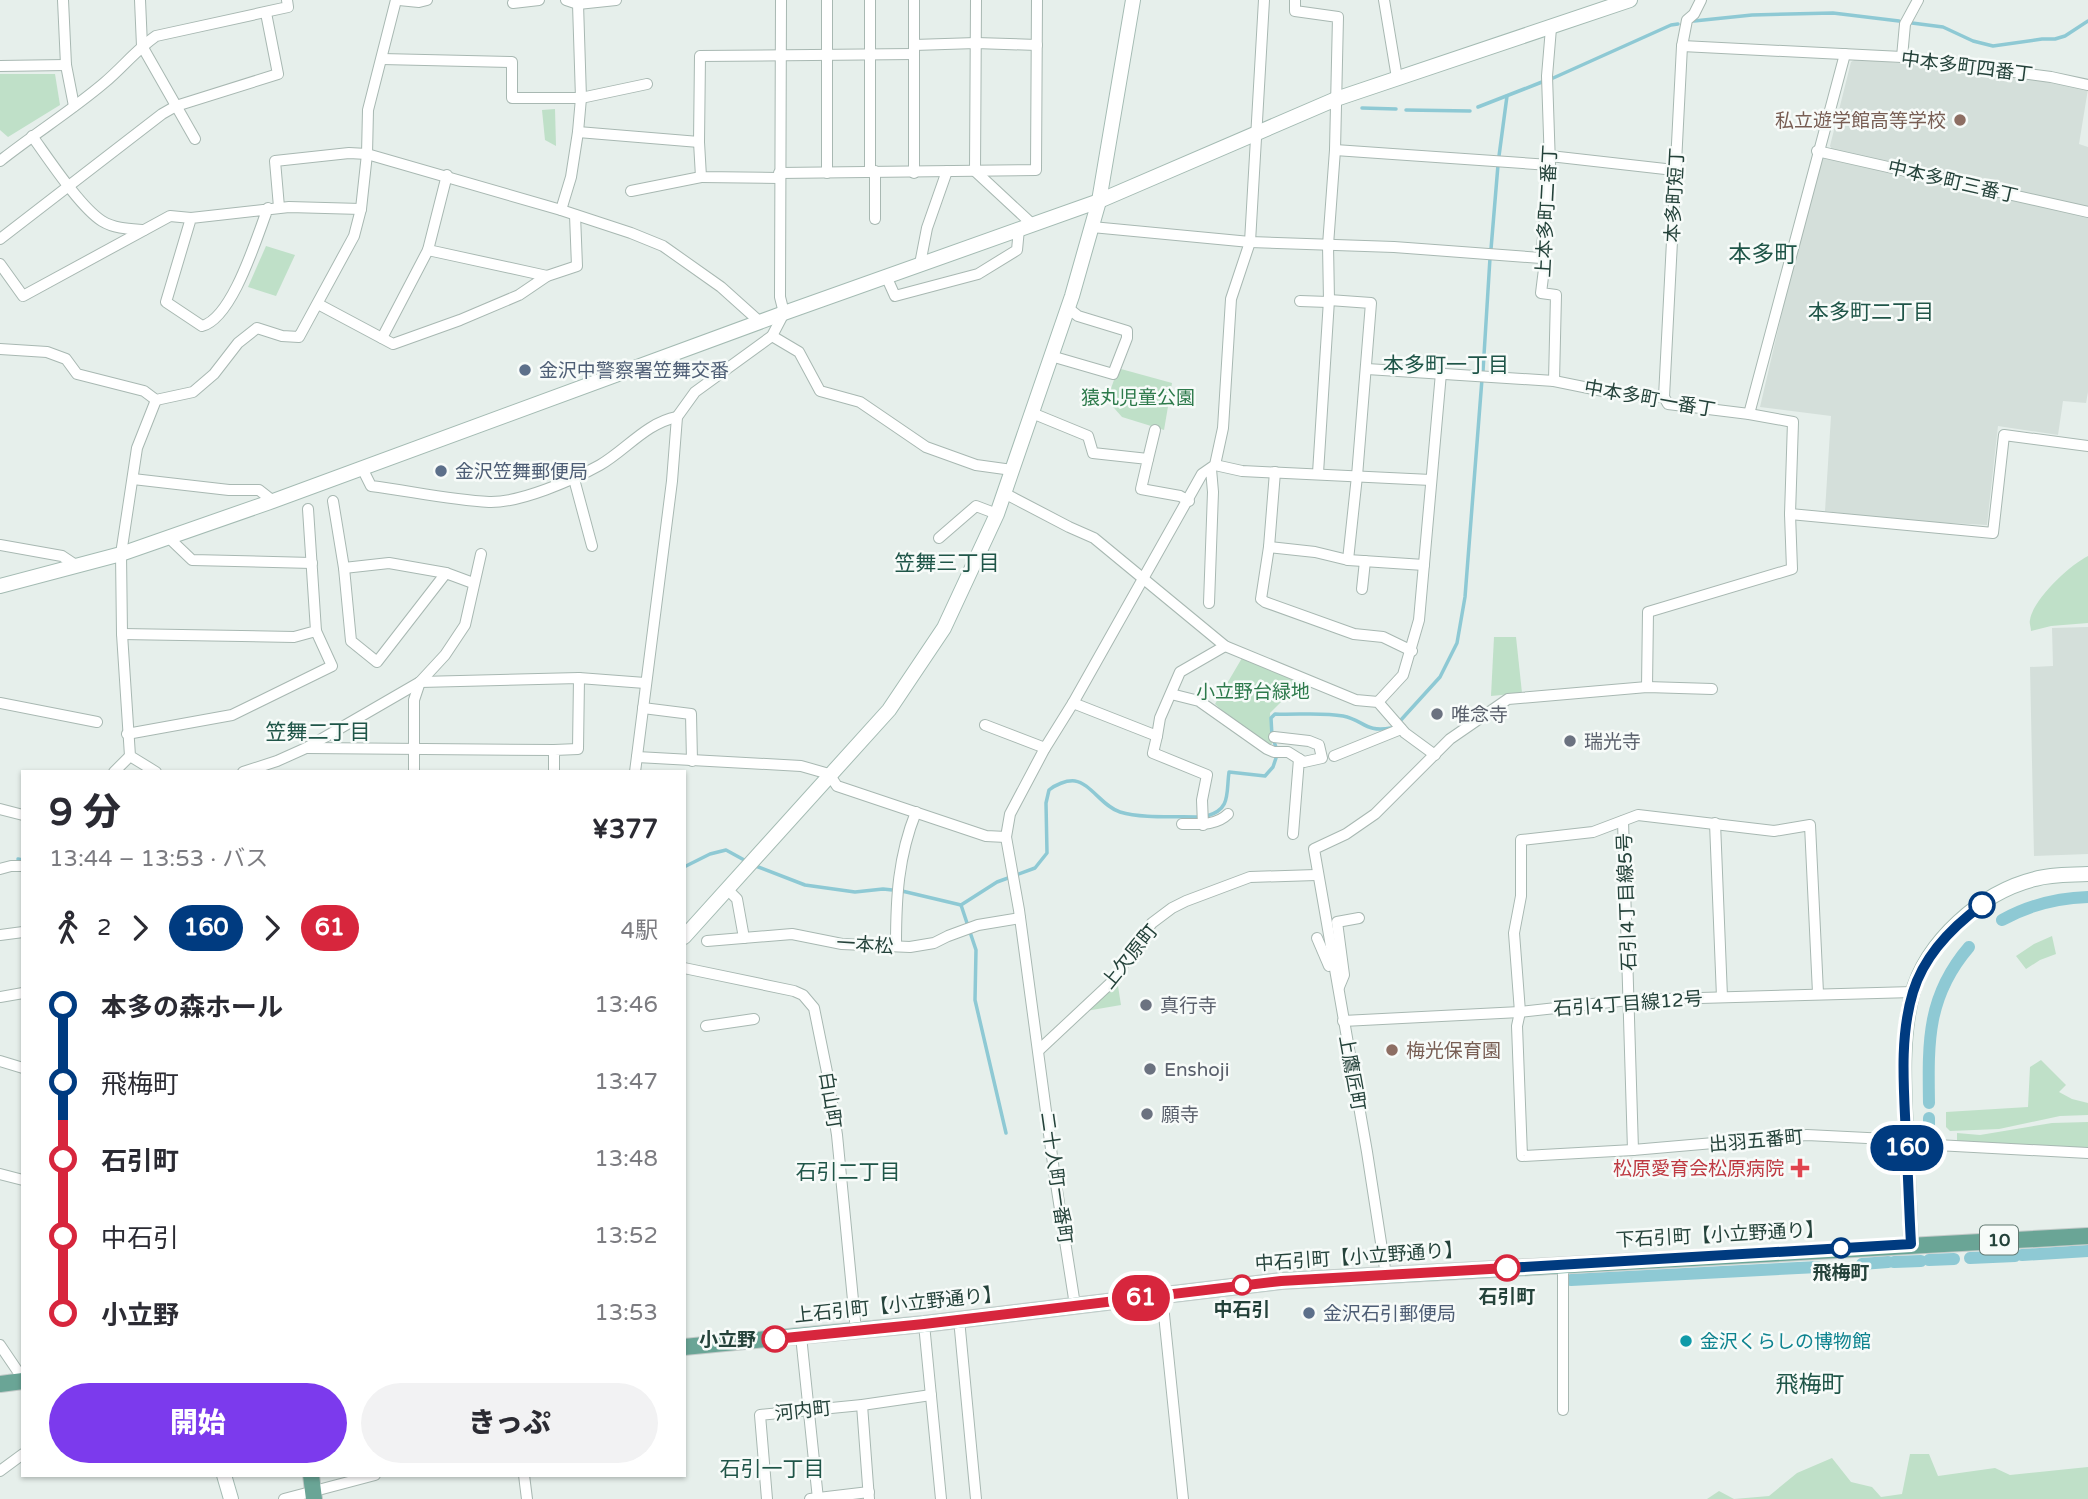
<!DOCTYPE html>
<html lang="ja">
<head>
<meta charset="utf-8">
<style>
	body { margin:0; font-family:"Varela Round","Noto Sans JP",sans-serif; background:#f2f2f3; color:#2b2b33; height:100vh; display:flex; flex-direction:column; font-size:26px; white-space:nowrap }
	* { box-sizing:border-box; margin:0 }
	p { font-size:23px; color:#7c7c81 }
	.icon { flex:none; width:38px; height:38px; fill:none; stroke:currentColor; stroke-width:2; stroke-linecap:round; stroke-linejoin:round }
	.map { position:relative; flex:1; overflow:hidden }
	.side { position:absolute; left:21px; top:770px; width:665px; height:707px; display:flex; flex-direction:column; background:#fff; border-radius:0px; box-shadow:0 2px 5px #0004 }
	.side>* { flex:none }
	.badge { padding:0 14px; border-radius:23px; font-size:24px; line-height:46px }
	.map>.badge { position:absolute; translate:-50% -50%; box-shadow:0 0 0 4px #fff }
	.legs { display:flex; align-items:center; gap:10px; height:77px; padding:0 28px; font-size:23px }
	.legs p { margin-inline-start:auto }
	.headline { display:flex; align-items:center; justify-content:space-between; height:119px; padding:0 28px }
	h1 { font-size:38px; font-weight:800; line-height:52px }
	.primary-button { display:flex; gap:14px; margin-top:auto; padding:14px 28px }
	.primary-button a { flex:1; height:80px; border-radius:42px; background:#7c3aed; color:#fff; font-size:28px; font-weight:800; line-height:80px; text-align:center }
	.primary-button a+a { background:#f2f2f3; color:#2b2b33 }
	ul { padding:0 28px; list-style:none }
	li { display:flex; align-items:center; gap:24px; height:77px; font-size:26px }
	li i { display:grid; place-items:center; width:10px; height:100%; margin:0 9px; background:currentColor }
	li i::after { content:''; width:18px; height:18px; margin:-9px; border:5px solid; border-radius:50%; background:#fff }
	li p { margin-inline-start:auto }
	li:first-child i { background:linear-gradient(#0000 50%,currentColor 0) }
	li:last-child i { background:linear-gradient(currentColor 50%,#0000 0) }
	.map>svg:first-child { display:block }
	.built { fill:#d4dfda }
	.green { fill:#bfe0c8 }
	.lines { fill:none; stroke-linecap:round; stroke-linejoin:round }
	.stream { stroke:#8ec9d4; stroke-width:3.5 }
	.canal { stroke:#8ec9d4; stroke-width:12 }
	.street-casing { stroke:#a8b8b2; stroke-width:12 }
	.secondary-casing { stroke:#a4bbb3; stroke-width:16 }
	.primary-casing { stroke:#c2cac8; stroke-width:18 }
	.street { stroke:#fff; stroke-width:10 }
	.secondary { stroke:#fff; stroke-width:14 }
	.primary { stroke:#6aa596; stroke-width:16 }
	.line-1-casing { stroke:#fff; stroke-width:16 }
	.line-2-casing { stroke:#fff; stroke-width:16 }
	.line-1 { stroke:#003b80; stroke-width:10 }
	.line-2 { stroke:#d7263d; stroke-width:10 }
	.education-dot { fill:#8d6e63; stroke:#f7fbf9; stroke-width:2.5 }
	.service-dot { fill:#5c6f8a; stroke:#f7fbf9; stroke-width:2.5 }
	.worship-dot { fill:#6b7280; stroke:#f7fbf9; stroke-width:2.5 }
	.stop-1-dot { fill:#fff; stroke:#003b80; stroke-width:3.5 }
	.health-dot { fill:#e0444e; stroke:#f7fbf9; stroke-width:2.5 }
	.stop-2-dot { fill:#fff; stroke:#d7263d; stroke-width:3.5 }
	.culture-dot { fill:#0f9aa8; stroke:#f7fbf9; stroke-width:2.5 }
	.labels { text-anchor:middle; stroke-width:5; stroke-linejoin:round; paint-order:stroke }
	.shield { fill:#f7fbf9; stroke:#637a73; stroke-width:2 }
	.shield-label { font-size:18px; font-weight:bold; fill:#24423a }
	.street-label { font-size:19px; fill:#24423a; stroke:#f7fbf9 }
	.education-label { font-size:19px; fill:#785e54; stroke:#f7fbf9; text-anchor:end }
	.service-label { font-size:19px; fill:#4e5e75; stroke:#f7fbf9; text-anchor:start }
	.park-label { font-size:19px; fill:#2d7a4b; stroke:#f7fbf9 }
	.worship-label { font-size:19px; fill:#5b616d; stroke:#f7fbf9; text-anchor:start }
	.health-label { font-size:19px; fill:#be3a42; stroke:#f7fbf9; text-anchor:end }
	.stop-label { font-size:19px; font-weight:bold; fill:#24423a; stroke:#f7fbf9 }
	.culture-label { font-size:19px; fill:#0d838f; stroke:#f7fbf9; text-anchor:start }
	.neighbourhood-label { font-size:21px; fill:#1f5548; stroke:#f7fbf9 }
	.quarter-label { font-size:23px; fill:#1f5548; stroke:#f7fbf9 }
</style>
</head>
<body>
<div class="map">
<svg width="2088" height="1499" viewBox="0 0 2088 1499">
	<rect width="100%" height="100%" fill="#e6efeb"/>
	<!-- built -->
	<g class="built">
		<path d="M1856,59L1972,70L2088,89L2079,144L2088,147V207L1832,150L1830,146L1851,62Z"/>
		<path d="M1820,157L2088,216V392L2086,403L2063,401L2058,435L1998,426L1987,525L1893,520L1825,511L1831,416L1760,407L1814,175Z"/>
		<path d="M2088,627V854L2034,856L2030,667L2053,666L2052,628Z"/>
	</g>
	<!-- green -->
	<g class="green">
		<path d="M0,74H55L60,105L8,137L0,130Z"/>
		<path d="M555,109L556,146L545,140L542,110Z"/>
		<path d="M266,246L295,255L276,296L248,287Z"/>
		<path d="M1121,369L1172,383L1164,430L1122,417L1107,400L1115,377Z"/>
		<path d="M2088,556V623L2051,626L2031,631C2031,627 2029,623 2030,620C2033,599 2070,565 2088,556Z"/>
		<path d="M1494,637H1516L1522,693L1491,696Z"/>
		<path d="M1242,658L1301,682L1270,713L1272,744L1267,746L1244,730L1215,704Z"/>
		<path d="M2052,936L2056,954L2040,960L2026,969L2016,956L2034,944Z"/>
		<path d="M1113,984L1118,986L1121,1005L1086,1011Z"/>
		<path d="M2041,1060L2066,1085L2059,1092L2072,1099L2088,1103V1115L2060,1116L1999,1129L1950,1131L1946,1127V1112L2028,1107L2030,1067Z"/>
		<path d="M2088,1122V1148L1957,1141V1133L1980,1135L2052,1123Z"/>
		<path d="M1910,1454H1929L1938,1476L1995,1468L2010,1475L2088,1467V1499H1707L1719,1491L1734,1499L1769,1496L1797,1473L1832,1458L1851,1482L1872,1487L1881,1497L1902,1494Z"/>
	</g>
	<g class="lines">
		<!-- stream -->
		<g class="stream">
			<path d="M1694,21L1752,15L1833,13L1899,21"/>
			<path d="M1912,23L1943,27L1973,41L1993,46L2042,39H2055L2065,36L2088,21"/>
			<path d="M1551,79L1671,25L1678,24"/>
			<path d="M1478,107L1542,82"/>
			<path d="M1362,108L1396,109"/>
			<path d="M1406,110L1470,111"/>
			<path d="M1499,156L1507,96"/>
			<path d="M1491,249L1498,165"/>
			<path d="M1483,371L1490,258"/>
			<path d="M1400,721L1440,677L1457,643L1465,597L1482,379"/>
			<path d="M1277,750L1272,736L1271,718L1275,714C1297,715 1322,712 1343,716C1364,720 1365,733 1391,728"/>
			<path d="M1207,816C1231,809 1226,794 1229,772L1265,776L1273,767L1277,755"/>
			<path d="M18,859L23,860"/>
			<path d="M753,865L805,885L855,892L883,889L902,891L961,905L997,882L1035,868L1047,853L1046,803L1049,790C1055,785 1066,780 1075,781C1090,783 1103,807 1120,812C1143,819 1175,816 1199,817"/>
			<path d="M684,867L710,854L726,850L746,861"/>
			<path d="M961,905L976,950L975,1000L1006,1133"/>
		</g>
		<!-- canal -->
		<g class="canal">
			<path d="M2002,920C2029,905 2057,898 2088,897"/>
			<path d="M1929,1103C1928,1041 1927,996 1969,947"/>
			<path d="M1929,1118V1131"/>
			<path d="M2022,1255L2088,1251"/>
			<path d="M1970,1258L2015,1256"/>
			<path d="M1929,1260L1954,1259"/>
			<path d="M1894,1262L1921,1261"/>
			<path d="M1862,1264L1888,1262"/>
			<path d="M1571,1280L1818,1267"/>
		</g>
		<!-- street casing -->
		<g class="street-casing">
			<g id="street">
				<path d="M63,0L66,65L74,106"/>
				<path d="M140,0L142,46L195,139"/>
				<path d="M399,0L419,2L427,0"/>
				<path d="M827,0V173"/>
				<path d="M870,0V171"/>
				<path d="M914,0V173"/>
				<path d="M976,0L975,171L1032,224"/>
				<path d="M1295,0V11L1338,17L1335,150L1328,245L1329,300L1318,473"/>
				<path d="M1384,0L1397,78"/>
				<path d="M513,3L539,0"/>
				<path d="M578,4L616,0"/>
				<path d="M1551,28L1547,76L1550,165L1541,258L1545,261L1541,293L1556,295L1554,381"/>
				<path d="M914,45L976,43L1037,45"/>
				<path d="M1682,46L1902,57L2051,77L2088,85"/>
				<path d="M1902,57L1905,24L1918,0"/>
				<path d="M382,59L512,62V98H581L647,84"/>
				<path d="M0,66L66,65"/>
				<path d="M578,132L699,142"/>
				<path d="M32,136C48,158 80,207 102,221C115,229 130,229 144,230"/>
				<path d="M1335,150L1550,165"/>
				<path d="M1817,151L2088,212"/>
				<path d="M1550,156L1674,170"/>
				<path d="M0,161C34,134 71,111 104,83C122,68 137,49 156,36L288,7L287,0"/>
				<path d="M779,173L1036,170L1037,0"/>
				<path d="M779,178L701,177L699,142L700,56L914,54"/>
				<path d="M631,191L701,177"/>
				<path d="M279,207L275,161L349,153L367,154L561,210L631,233L663,246L721,287L760,322"/>
				<path d="M268,208C257,236 233,318 202,326L166,302L191,218L289,207L361,209"/>
				<path d="M561,210L571,177L578,132L581,98L578,4L566,0"/>
				<path d="M875,219V171"/>
				<path d="M1092,227L1250,242L1394,247L1541,258"/>
				<path d="M0,239L162,114L176,106L278,74L266,13"/>
				<path d="M428,250L547,276"/>
				<path d="M0,264L23,296L170,216L191,218"/>
				<path d="M920,264L927,228L947,171"/>
				<path d="M886,276L895,296L978,274L1017,250L1019,229"/>
				<path d="M1329,300L1371,303L1357,476L1348,560"/>
				<path d="M1300,301L1328,302"/>
				<path d="M318,304L393,344L460,320L519,295L547,276L577,266L575,215"/>
				<path d="M772,336L799,352L820,391L860,402L926,447L976,465L1012,470"/>
				<path d="M382,338L428,250L447,175"/>
				<path d="M0,349L47,352L66,359L77,374L144,391L156,400L193,392L214,374L238,343L257,328L282,336L299,337L354,236L361,209L367,154L368,110L396,0"/>
				<path d="M1051,356L1113,374L1127,338V331L1078,316L1068,308"/>
				<path d="M1367,369L1554,381L1613,393L1664,397"/>
				<path d="M1664,397L1682,46L1687,20L1694,14L1701,0"/>
				<path d="M156,400L137,448L121,554L122,634L130,756L156,772"/>
				<path d="M1032,413L1088,436L1093,453L1148,459L1141,489L1180,496L1189,501"/>
				<path d="M1749,414L1845,54"/>
				<path d="M1148,459L1155,430"/>
				<path d="M1215,465L1242,471L1431,480"/>
				<path d="M362,468L371,486C410,491 450,500 489,502C520,503 573,480 600,465C626,450 646,423 677,417"/>
				<path d="M1275,472L1269,547L1261,599L1265,602L1354,634L1383,637L1412,651"/>
				<path d="M133,479L229,490H259L273,501"/>
				<path d="M574,479L592,546"/>
				<path d="M1004,493L1069,527L1094,538L1225,646L1356,700L1378,702L1405,733L1435,755"/>
				<path d="M333,501L344,568L351,641L377,662L446,573L473,583"/>
				<path d="M1790,514L1993,533L2004,435L2088,446"/>
				<path d="M169,538L192,560L312,563"/>
				<path d="M939,538L976,506L997,514"/>
				<path d="M0,545L62,556L77,566"/>
				<path d="M1269,547L1315,552L1348,560L1424,565"/>
				<path d="M344,568L389,563L446,573"/>
				<path d="M1362,589L1365,561"/>
				<path d="M1209,603L1213,492L1211,469"/>
				<path d="M122,634L294,637L316,631L308,509"/>
				<path d="M420,682L579,678L645,683"/>
				<path d="M1647,687L1648,612L1792,569L1790,514L1793,422L1749,414L1668,404L1664,397"/>
				<path d="M1171,694L1199,701L1267,749L1274,752H1288L1304,762L1322,758L1319,745L1309,741L1274,737"/>
				<path d="M1378,702L1403,675L1419,620L1441,373"/>
				<path d="M0,703L97,722"/>
				<path d="M1073,703L1157,736L1160,718L1180,672L1225,646"/>
				<path d="M643,708L691,714L692,761"/>
				<path d="M985,725L1045,748"/>
				<path d="M127,734L232,715L332,666L316,631"/>
				<path d="M1157,736L1153,753L1207,775L1202,800L1203,825"/>
				<path d="M308,748L554,750"/>
				<path d="M1334,756L1401,729"/>
				<path d="M637,757L801,766L829,774L837,786L986,836L1006,837"/>
				<path d="M114,772L130,756"/>
				<path d="M243,772L277,761L306,748L420,682L445,655L465,625L481,554"/>
				<path d="M414,772V700L420,682"/>
				<path d="M554,772V750L578,749L579,678"/>
				<path d="M635,772L672,481L677,417L695,392L772,336L784,313L780,297L781,0"/>
				<path d="M0,809L23,815"/>
				<path d="M1623,821L1633,1150"/>
				<path d="M1715,823L1722,997"/>
				<path d="M1182,824C1198,824 1216,826 1228,814"/>
				<path d="M1293,834L1299,759"/>
				<path d="M0,869L11,866H23"/>
				<path d="M727,889L737,899L744,938"/>
				<path d="M0,935L23,932"/>
				<path d="M1317,938L1329,966"/>
				<path d="M707,941L792,934L842,944L910,947L934,943L948,936L978,925L1020,918"/>
				<path d="M896,945C896,898 898,857 916,812"/>
				<path d="M684,968L794,991L803,995L814,1008L827,1072L837,1135L856,1331"/>
				<path d="M1339,987L1344,975L1337,922L1359,918"/>
				<path d="M1818,993L1810,825L1774,831L1638,815L1593,832L1521,840V896L1514,933L1520,1012L1517,1026L1522,1156L1633,1150L1807,1135L1907,1140L1918,1144L2088,1153"/>
				<path d="M0,997L23,993"/>
				<path d="M1343,1021L1520,1012L1629,1000L1913,992"/>
				<path d="M706,1026L754,1019"/>
				<path d="M1039,1050L1115,979L1134,946L1152,923L1172,908L1186,901L1250,877L1316,875"/>
				<path d="M0,1061L23,1068"/>
				<path d="M0,1174L23,1180"/>
				<path d="M1386,1275L1367,1152L1314,849L1346,834L1375,814L1450,739L1508,699L1647,687L1712,689"/>
				<path d="M1162,1295L1183,1499"/>
				<path d="M1075,1305L1054,1171L1019,910L1006,837L1010,814L1045,748L1073,703L1202,474L1215,465L1223,428L1231,299L1250,242L1264,0"/>
				<path d="M959,1319L976,1499"/>
				<path d="M924,1324L941,1499"/>
				<path d="M801,1336L818,1499"/>
				<path d="M0,1345L23,1379"/>
				<path d="M862,1405L869,1499"/>
				<path d="M1563,1410V1264"/>
				<path d="M0,1471L23,1454"/>
				<path d="M524,1475L527,1499"/>
				<path d="M284,1499L375,1475"/>
				<path d="M767,1499L760,1415L862,1405L931,1395"/>
				<path d="M810,1499L869,1492"/>
			</g>
		</g>
		<!-- secondary casing -->
		<g class="secondary-casing">
			<g id="secondary">
				<path d="M0,586L121,554L273,501L784,313L1099,201L1336,99L1630,0"/>
				<path d="M684,937L889,710L944,628L997,514L1072,296L1099,201L1133,0"/>
				<path d="M1911,1244C1909,1207 1908,1170 1906,1132C1904,1086 1901,1040 1912,995C1926,941 1982,892 2035,879C2052,874 2071,875 2088,874"/>
				<path d="M224,1475L231,1499"/>
			</g>
		</g>
		<!-- primary casing -->
		<g class="primary-casing">
			<g id="primary">
				<path d="M684,1347L924,1324L1281,1281L2088,1236"/>
				<path d="M0,1384L23,1381"/>
				<path d="M311,1475L314,1499"/>
			</g>
		</g>
		<!-- street -->
		<use href="#street" class="street"/>
		<!-- secondary -->
		<use href="#secondary" class="secondary"/>
		<!-- primary -->
		<use href="#primary" class="primary"/>
	</g>
	<g class="lines">
		<!-- line-1 casing -->
		<g class="line-1-casing">
			<path id="line-1" d="M1507,1268L1911,1244C1909,1208 1908,1172 1906,1137C1904,1089 1899,1038 1913,992C1924,956 1952,927 1982,905"/>
		</g>
		<!-- line-2 casing -->
		<g class="line-2-casing">
			<path id="line-2" d="M775,1339L924,1324L1281,1281L1507,1268"/>
		</g>
		<!-- line-1 -->
		<use href="#line-1" class="line-1"/>
		<!-- line-2 -->
		<use href="#line-2" class="line-2"/>
	</g>
	<!-- markers -->
	<g class="education-dot">
		<circle cx="1960" cy="120" r="7"/>
		<circle cx="1392" cy="1050" r="7"/>
	</g>
	<g class="service-dot">
		<circle cx="525" cy="370" r="7"/>
		<circle cx="441" cy="471" r="7"/>
		<circle cx="1309" cy="1313" r="7"/>
	</g>
	<g class="worship-dot">
		<circle cx="1437" cy="714" r="7"/>
		<circle cx="1570" cy="741" r="7"/>
		<circle cx="1146" cy="1005" r="7"/>
		<circle cx="1150" cy="1069" r="7"/>
		<circle cx="1147" cy="1114" r="7"/>
	</g>
	<g class="stop-1-dot">
		<circle cx="1982" cy="905" r="12"/>
		<circle cx="1841" cy="1248" r="9"/>
	</g>
	<path class="health-dot" d="M1796.5 1157.5h7v7h7v7h-7v7h-7v-7h-7v-7h7z"/>
	<g class="stop-2-dot">
		<circle cx="1507" cy="1268" r="12"/>
		<circle cx="1242" cy="1285" r="9"/>
		<circle cx="775" cy="1339" r="12"/>
	</g>
	<circle class="culture-dot" cx="1686" cy="1341" r="7"/>
	<g class="labels">
		<!-- shield labels -->
		<rect class="shield" x="1980" y="1225.5" width="38" height="29" rx="5"/>
		<g class="shield-label">
			<text x="1999" y="1246">10</text>
		</g>
		<!-- street labels -->
		<g class="street-label">
			<text transform="translate(1967 66) rotate(7)" y="7">中本多町四番丁</text>
			<text transform="translate(1953 181) rotate(13)" y="7">中本多町三番丁</text>
			<text transform="translate(1674 195) rotate(-87)" y="7">本多町短丁</text>
			<text transform="translate(1546 211) rotate(-87)" y="7">上本多町二番丁</text>
			<text transform="translate(1650 398) rotate(10)" y="7">中本多町一番丁</text>
			<text transform="translate(1626 902) rotate(-92)" y="7">石引4丁目線5号</text>
			<text transform="translate(865 944) rotate(4)" y="7">一本松</text>
			<text transform="translate(1129 956) rotate(-51)" y="7">上欠原町</text>
			<text transform="translate(1628 1003) rotate(-4)" y="7">石引4丁目線12号</text>
			<text transform="translate(1353 1073) rotate(80)" y="7">上鷹匠町</text>
			<text transform="translate(831 1100) rotate(81)" y="7">白山町</text>
			<text transform="translate(1756 1140) rotate(-5)" y="7">出羽五番町</text>
			<text transform="translate(1057 1178) rotate(82)" y="7">二十人町一番町</text>
			<text transform="translate(1720 1234) rotate(-3)" y="7">下石引町【小立野通り】</text>
			<text transform="translate(1359 1256) rotate(-4)" y="7">中石引町【小立野通り】</text>
			<text transform="translate(898 1304) rotate(-6)" y="7">上石引町【小立野通り】</text>
			<text transform="translate(803 1410) rotate(-6)" y="7">河内町</text>
		</g>
		<!-- education labels -->
		<g class="education-label">
			<text x="1946" y="127">私立遊学館高等学校</text>
			<text x="1406" y="1057" text-anchor="start">梅光保育園</text>
		</g>
		<!-- service labels -->
		<g class="service-label">
			<text x="539" y="377">金沢中警察署笠舞交番</text>
			<text x="455" y="478">金沢笠舞郵便局</text>
			<text x="1323" y="1320">金沢石引郵便局</text>
		</g>
		<!-- park labels -->
		<g class="park-label">
			<text x="1138" y="404">猿丸児童公園</text>
			<text x="1253" y="698">小立野台緑地</text>
		</g>
		<!-- worship labels -->
		<g class="worship-label">
			<text x="1451" y="721">唯念寺</text>
			<text x="1584" y="748">瑞光寺</text>
			<text x="1160" y="1012">真行寺</text>
			<text x="1164" y="1076">Enshoji</text>
			<text x="1161" y="1121">願寺</text>
		</g>
		<!-- health labels -->
		<g class="health-label">
			<text x="1784" y="1175">松原愛育会松原病院</text>
		</g>
		<!-- stop labels -->
		<g class="stop-label">
			<text x="1841" y="1279">飛梅町</text>
			<text x="1507" y="1303">石引町</text>
			<text x="1242" y="1316">中石引</text>
			<text x="756" y="1346" text-anchor="end">小立野</text>
		</g>
		<!-- culture labels -->
		<g class="culture-label">
			<text x="1700" y="1348">金沢くらしの博物館</text>
		</g>
		<!-- neighbourhood labels -->
		<g class="neighbourhood-label">
			<text x="1871" y="319">本多町二丁目</text>
			<text x="1446" y="372">本多町一丁目</text>
			<text x="947" y="570">笠舞三丁目</text>
			<text x="318" y="739">笠舞二丁目</text>
			<text x="848" y="1179">石引二丁目</text>
			<text x="772" y="1476">石引一丁目</text>
		</g>
		<!-- quarter labels -->
		<g class="quarter-label">
			<text x="1763" y="262">本多町</text>
			<text x="1810" y="1392">飛梅町</text>
		</g>
	</g>
</svg>
<b class="badge" style="left:1907px;top:1148px;background:#003b80;color:#fff">160</b>
<b class="badge" style="left:1141px;top:1298px;background:#d7263d;color:#fff">61</b>
<section class="side">
<div class="headline"><div><h1>9 分</h1><p>13:44 – 13:53 · バス</p></div><b>¥377</b></div>
<div class="legs"><svg class="icon" aria-label="walk" viewBox="0 0 24 24"><circle cx="13" cy="4" r="2"/><path d="M13 8l-2 6 4 7M11 14l-3 7M7 12l3-4h3l4 4"/></svg>2<svg class="icon" aria-label="forward" viewBox="0 0 24 24"><path d="M9 5l7 7-7 7"/></svg><b class="badge" style="background:#003b80;color:#fff">160</b><svg class="icon" aria-label="forward" viewBox="0 0 24 24"><path d="M9 5l7 7-7 7"/></svg><b class="badge" style="background:#d7263d;color:#fff">61</b><p>4駅</p></div>
<ul>
<li><i style="color:#003b80"></i><b>本多の森ホール</b><p>13:46</p></li>
<li><i style="color:#003b80"></i><span>飛梅町</span><p>13:47</p></li>
<li><i style="color:#d7263d"></i><b>石引町</b><p>13:48</p></li>
<li><i style="color:#d7263d"></i><span>中石引</span><p>13:52</p></li>
<li><i style="color:#d7263d"></i><b>小立野</b><p>13:53</p></li>
</ul>
<div class="primary-button"><a>開始</a><a>きっぷ</a></div>
</section>
</div>
</body>
</html>
